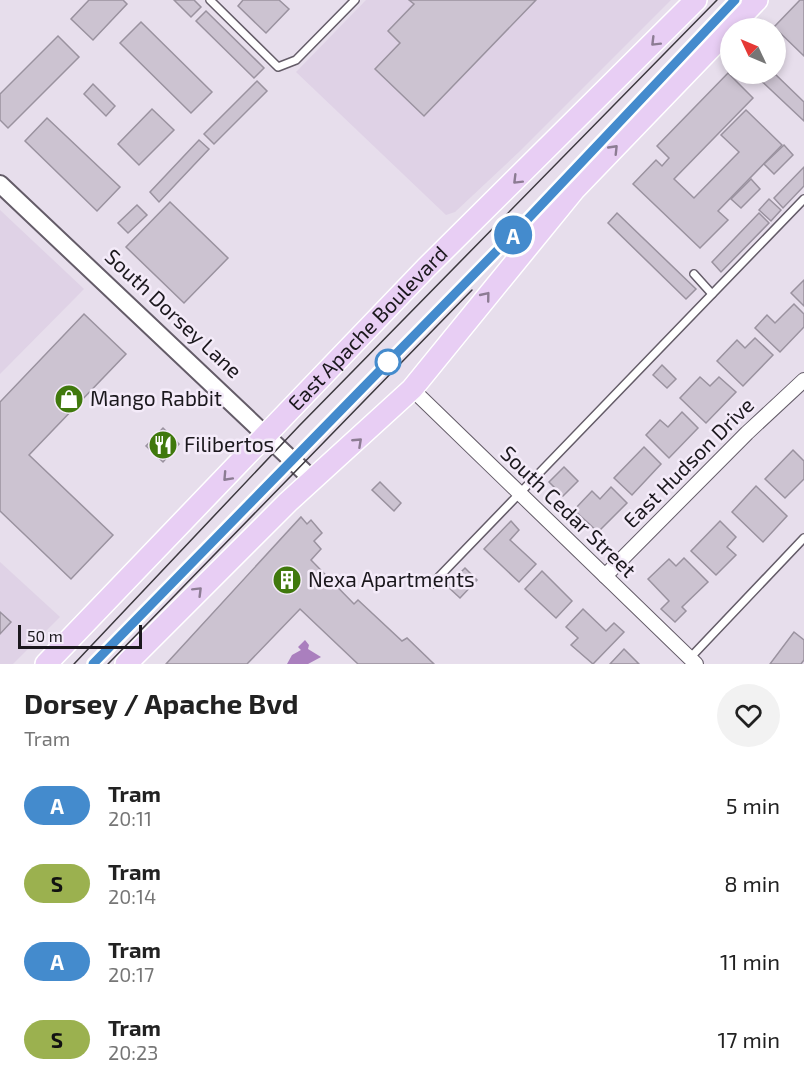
<!DOCTYPE html>
<html lang="en">
<head>
<meta charset="utf-8">
<style>
	body { margin:0; font-family:"Exo 2",sans-serif; background:#f2f2f2; color:#222; height:100vh; display:flex; flex-direction:column; font-size:22px; white-space:nowrap }
	* { box-sizing:border-box; margin:0 }
	p { font-size:20px; color:#767676 }
	.icon { flex:none; width:33px; height:33px; fill:none; stroke:currentColor; stroke-width:2; stroke-linecap:round; stroke-linejoin:round }
	.map { position:relative; height:664px; overflow:hidden }
	.details { display:flex; flex-direction:column; background:#fff; flex:1 }
	.details>* { flex:none }
	.badge { padding:0 12px; border-radius:20px; font-size:21px; line-height:39px }
	.needle { width:39px; rotate:314deg }
	.buttons { position:absolute; left:720px; top:18px; display:grid; gap:12px }
	.buttons a { display:grid; place-items:center; width:66px; height:66px; border-radius:50%; background:#fff; box-shadow:0 3px 9px #0003; font-size:30px }
	.scale { position:absolute; left:18px; bottom:15px; width:124px; box-sizing:border-box; padding-left:6px; border:3px solid #1b181d; border-top:0; font-size:16px; line-height:21px; white-space:nowrap; color:#1b181d; -webkit-text-stroke:4px #f4ebf9; paint-order:stroke }
	.map>.badge { position:absolute; translate:-50% -50%; box-shadow:0 0 0 3px #fff }
	.round { display:grid; place-items:center; flex:none; width:63px; height:63px; border-radius:32px; background:#f2f2f2 }
	.head { display:flex; align-items:center; justify-content:space-between; height:102px; padding:0 24px }
	h1 { font-size:28px; font-weight:700; line-height:45px }
	ul { padding:0; list-style:none }
	li { display:flex; align-items:center; gap:18px; height:78px; padding:0 24px }
	li div { flex:1 }
	li b { display:block; font-size:22px }
	li em { font-style:normal }
	li .badge { min-width:66px; font-weight:700; text-align:center }
	.map>svg:first-child { display:block }
	.built { fill:#dfd2e6 }
	.water { fill:#aa7fbe }
	.building { fill:#ccc3d1; stroke:#9a929f; stroke-width:1.5 }
	.lines { fill:none; stroke-linecap:round; stroke-linejoin:round }
	.service-casing { stroke:#645c68; stroke-width:10 }
	.minor-casing { stroke:#645c68; stroke-width:16 }
	.tertiary-casing { stroke:#645c68; stroke-width:20 }
	.primary-casing { stroke:#fff; stroke-width:24 }
	.service { stroke:#fff; stroke-width:7 }
	.minor { stroke:#fff; stroke-width:14 }
	.tertiary { stroke:#fff; stroke-width:16 }
	.primary { stroke:#e8cef4; stroke-width:21 }
	.tram { stroke:#3c383e; stroke-width:1.5 }
	.oneway { stroke:#8c7c93 }
	.line-casing { stroke:#fff; stroke-width:14 }
	.line { stroke:#448bcd; stroke-width:9 }
	.stop-dot { fill:#fff; stroke:#448bcd; stroke-width:3 }
	.labels { text-anchor:middle; stroke-width:5; stroke-linejoin:round; paint-order:stroke }
	.street-label { font-size:21px; fill:#1b181d; stroke:#f4ebf9 }
	.poi-label { font-size:21px; fill:#1b181d; stroke:#f4ebf9; text-anchor:start }
</style>
</head>
<body>
<div class="map">
<svg width="804" height="664" viewBox="0 0 804 664">
	<rect width="100%" height="100%" fill="#e7deec"/>
	<!-- built -->
	<g class="built">
		<path d="M366,0H671L520,151L455,212L446,215L296,72Z"/>
		<path d="M0,210L84,289L0,374Z"/>
		<path d="M0,562L60,617L13,664H0Z"/>
	</g>
	<!-- water -->
	<path class="water" d="M305,640L309,645L308,649L321,657L308,664H287L292,655L301,650L298,647Z"/>
	<!-- building -->
	<g class="building">
		<path d="M89,0H123L127,4L93,40L71,19Z"/>
		<path d="M174,0H194L201,7L191,17Z"/>
		<path d="M243,0H279L289,9L266,33L238,6Z"/>
		<path d="M409,0H536L424,116L375,69L400,43L388,31L414,4Z"/>
		<path d="M800,0H804V56L774,27Z"/>
		<path d="M206,11L264,68L254,78L196,21Z"/>
		<path d="M141,22L212,92L191,113L120,43Z"/>
		<path d="M58,36L79,57L8,128L0,120V94Z"/>
		<path d="M728,73L753,98L674,179L694,198L739,152L721,135L746,110L782,145L718,211L728,220L700,248L633,184L656,160L662,166L669,158L657,146Z"/>
		<path d="M754,74H775L804,102V121Z"/>
		<path d="M257,81L267,91L214,144L204,134Z"/>
		<path d="M93,84L115,106L106,116L84,94Z"/>
		<path d="M152,109L174,130L139,165L118,144Z"/>
		<path d="M47,118L120,187L97,211L25,141Z"/>
		<path d="M199,140L209,149L159,202L150,192Z"/>
		<path d="M784,145L793,155L774,174L764,164Z"/>
		<path d="M804,167V186L783,208L774,198Z"/>
		<path d="M751,179L760,189L741,208L731,199Z"/>
		<path d="M769,199L781,210L771,221L759,210Z"/>
		<path d="M170,202L228,258L184,303L126,247Z"/>
		<path d="M137,205L147,215L128,233L118,223Z"/>
		<path d="M617,213L696,289L686,299L608,223Z"/>
		<path d="M759,213L769,223L721,272L712,262Z"/>
		<path d="M804,280V306L791,293Z"/>
		<path d="M794,304L804,314V327L780,352L755,328L767,315L775,323Z"/>
		<path d="M84,314L126,354L29,455L113,535L71,579L0,511V402Z"/>
		<path d="M755,338L773,355L743,386L717,361L737,340L745,348Z"/>
		<path d="M662,365L676,379L667,388L653,375Z"/>
		<path d="M700,377L710,386L719,377L736,392L706,423L680,398Z"/>
		<path d="M682,412L698,428L669,458L646,435L660,420L668,427Z"/>
		<path d="M163,428L179,444L163,462L146,446Z"/>
		<path d="M644,447L661,464L632,495L614,478Z"/>
		<path d="M793,450L804,461V479L785,498L765,479Z"/>
		<path d="M564,467L578,481L563,496L549,482Z"/>
		<path d="M380,482L401,503L394,511L372,490Z"/>
		<path d="M756,486L787,516L763,542L732,512Z"/>
		<path d="M611,487L627,503L598,532L574,510L592,491L600,499Z"/>
		<path d="M301,517L307,524L311,520L322,533L314,541L321,549L311,560L354,604L358,600L402,641L407,638L434,664H358L300,609L247,664H166Z"/>
		<path d="M511,521L519,530L510,540L536,564L519,582L484,549Z"/>
		<path d="M720,521L736,537L727,547L736,555L716,575L691,551Z"/>
		<path d="M684,558L708,582L682,607L686,611L675,622L661,609L669,601L648,579L669,559L676,566Z"/>
		<path d="M465,568L477,580L460,598L447,586Z"/>
		<path d="M542,571L572,601L556,618L525,589Z"/>
		<path d="M583,609L606,631L614,623L624,632L593,664L571,645L578,638L566,627Z"/>
		<path d="M0,612L11,622L0,634Z"/>
		<path d="M794,632L804,640V660L801,664H770Z"/>
		<path d="M624,649L639,664H610Z"/>
	</g>
	<g class="lines">
		<!-- service casing -->
		<g class="service-casing">
			<g id="service">
				<path d="M210,0L278,67L296,60L355,0"/>
				<path d="M694,274L712,294"/>
				<path d="M432,584L804,199"/>
				<path d="M690,658L804,538"/>
			</g>
		</g>
		<!-- minor casing -->
		<g class="minor-casing">
			<g id="minor">
				<path d="M412,389L696,664"/>
				<path d="M605,576L747,433L804,380"/>
			</g>
		</g>
		<!-- tertiary casing -->
		<g class="tertiary-casing">
			<path id="tertiary" d="M0,184L313,480"/>
		</g>
		<!-- primary casing -->
		<g class="primary-casing">
			<g id="primary">
				<path id="s1" d="M46,664L426,268L696,0"/>
				<path d="M126,664L288,502L412,389L574,190L757,0"/>
			</g>
		</g>
		<!-- service -->
		<use href="#service" class="service"/>
		<!-- minor -->
		<use href="#minor" class="minor"/>
		<!-- tertiary -->
		<use href="#tertiary" class="tertiary"/>
		<!-- primary -->
		<use href="#primary" class="primary"/>
		<!-- tram -->
		<g class="tram">
			<path d="M74,664L299,426L717,0"/>
			<path d="M93,664L524,223L734,0"/>
			<path d="M108,664L472,290"/>
		</g>
	</g>
	<!-- one-way arrows -->
	<defs><path id="oneway-chevron" d="M-2-3.5L2.5 0L-2 3.5" fill="none" stroke-width="1.6" stroke-linecap="round" stroke-linejoin="round" transform="scale(1.5)"/></defs>
	<g class="oneway">
		<use href="#oneway-chevron" transform="translate(655 42) rotate(135)"/>
		<use href="#oneway-chevron" transform="translate(614 149) rotate(-46)"/>
		<use href="#oneway-chevron" transform="translate(517 180) rotate(135)"/>
		<use href="#oneway-chevron" transform="translate(486 296) rotate(-51)"/>
		<use href="#oneway-chevron" transform="translate(358 442) rotate(-43)"/>
		<use href="#oneway-chevron" transform="translate(227 477) rotate(133)"/>
		<use href="#oneway-chevron" transform="translate(198 591) rotate(-45)"/>
	</g>
	<g class="lines">
		<!-- line casing -->
		<g class="line-casing">
			<path id="line" d="M93,664L524,223L735,0"/>
		</g>
		<!-- line -->
		<use href="#line" class="line"/>
	</g>
	<!-- icons -->
	<defs>
		<g id="shop-disc" transform="scale(1.5)"><circle r="9.5" fill="#40790d" stroke="#f4ebf9"/><path d="M-5-2.5h2.3a2.7 3.5 0 0 1 5.4 0H5L5.5 6h-11ZM-1.5-2.5h3a1.5 2.3 0 0 0-3 0Z" fill="#fff"/></g>
		<g id="restaurant-disc" transform="scale(1.5)"><circle r="9.5" fill="#40790d" stroke="#f4ebf9"/><path d="M-5-6h1v4h1v-4h1v4h1v-4h1v5L-1.5 .5V6h-2V.5L-5-1ZM5-6V6H3V1.5H1.5Q1.5-4 5-6Z" fill="#fff"/></g>
		<g id="building-disc" transform="scale(1.5)"><circle r="9.5" fill="#40790d" stroke="#f4ebf9"/><path d="M-4-6H4V6H1V3H-1V6H-4ZM-2.5-4.3h1.7v1.8h-1.7ZM.8-4.3h1.7v1.8H.8ZM-2.5-1h1.7V.8h-1.7ZM.8-1h1.7V.8H.8Z" fill="#fff"/></g>
	</defs>
	<g fill-rule="evenodd">
		<use href="#shop-disc" x="69" y="399"/>
		<use href="#restaurant-disc" x="163" y="445"/>
		<use href="#building-disc" x="287" y="580"/>
	</g>
	<!-- markers -->
	<circle class="stop-dot" cx="388" cy="362" r="12"/>
	<g class="labels">
		<!-- street labels -->
		<g class="street-label">
			<text transform="translate(173 314) rotate(43)" y="7">South Dorsey Lane</text>
			<text dy="7" stroke="none"><textPath href="#s1" startOffset="465">East Apache Boulevard</textPath></text>
			<text transform="translate(689 463) rotate(-45)" y="7">East Hudson Drive</text>
			<text transform="translate(568 512) rotate(44)" y="7">South Cedar Street</text>
		</g>
		<!-- poi labels -->
		<g class="poi-label">
			<text x="90" y="406">Mango Rabbit</text>
			<text x="184" y="452">Filibertos</text>
			<text x="308" y="587">Nexa Apartments</text>
		</g>
	</g>
</svg>
<div class="buttons">
<a><svg class="needle" viewBox="-14 -14 28 28"><path d="M0-13l5 13h-10z" fill="#e53935"/><path d="M0 13l5-13h-10z" fill="#767676"/></svg></a>
</div>
<div class="scale">50 m</div>
<b class="badge" style="left:513px;top:235px;background:#448bcd;color:#fff">A</b>
</div>
<section class="details">
<div class="head"><div><h1>Dorsey / Apache Bvd</h1><p>Tram</p></div><a class="round"><svg class="icon" aria-label="heart" viewBox="0 0 24 24"><path d="M12 20l-8-8c-3-5 5-10 8-4 3-6 11-1 8 4z"/></svg></a></div>
<ul>
<li><span class="badge" style="background:#448bcd;color:#fff">A</span><div><b>Tram</b><p>20:11</p></div><em>5 min</em></li>
<li><span class="badge" style="background:#9bb14f;color:#111">S</span><div><b>Tram</b><p>20:14</p></div><em>8 min</em></li>
<li><span class="badge" style="background:#448bcd;color:#fff">A</span><div><b>Tram</b><p>20:17</p></div><em>11 min</em></li>
<li><span class="badge" style="background:#9bb14f;color:#111">S</span><div><b>Tram</b><p>20:23</p></div><em>17 min</em></li>
</ul>
</section>
</body>
</html>
